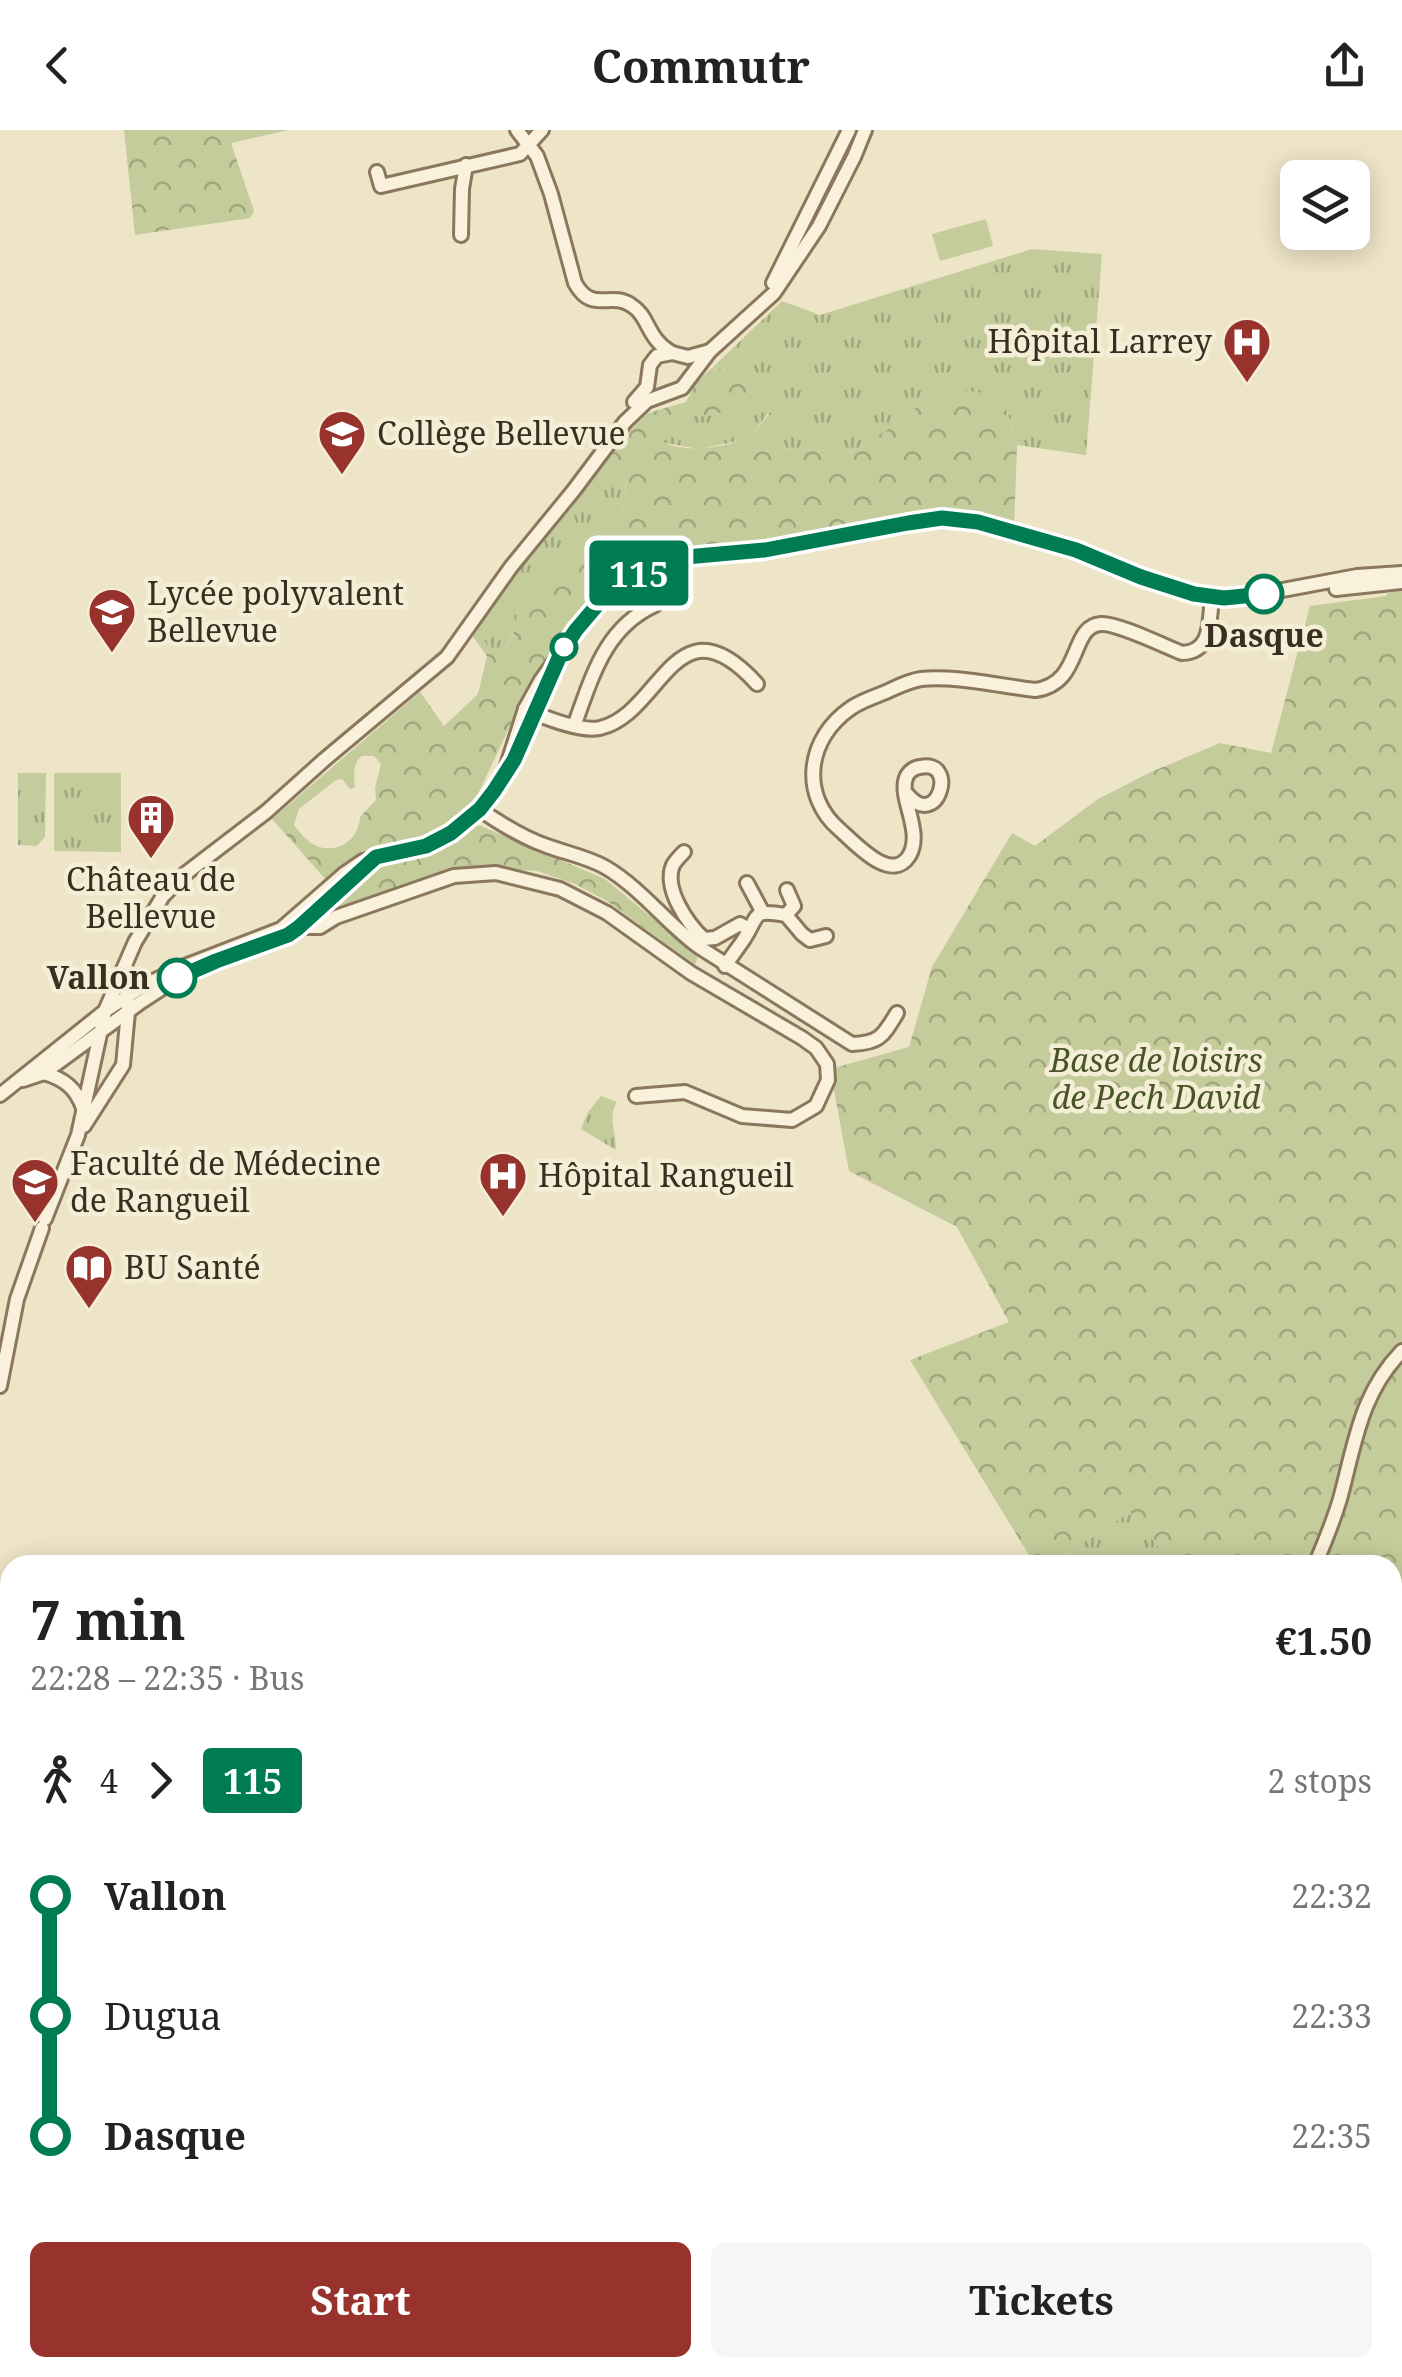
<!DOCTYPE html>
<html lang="en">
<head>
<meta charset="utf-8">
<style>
	body { margin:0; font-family:"Noto Serif",serif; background:#f6f6f6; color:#222; height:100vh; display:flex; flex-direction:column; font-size:38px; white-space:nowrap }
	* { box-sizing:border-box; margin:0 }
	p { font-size:32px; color:#767676 }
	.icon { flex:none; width:55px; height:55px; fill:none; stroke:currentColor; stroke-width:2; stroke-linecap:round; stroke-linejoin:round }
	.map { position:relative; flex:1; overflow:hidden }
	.side { position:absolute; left:0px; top:1425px; width:1402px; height:822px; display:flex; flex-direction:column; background:#fff; border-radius:30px 30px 0 0; box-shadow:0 5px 25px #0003 }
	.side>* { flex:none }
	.badge { padding:0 20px; border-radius:8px; font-size:35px; line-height:65px }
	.buttons { position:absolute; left:1280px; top:30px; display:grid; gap:20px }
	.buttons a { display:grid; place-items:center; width:90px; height:90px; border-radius:15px; background:#fff; box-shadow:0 5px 25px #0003; font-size:50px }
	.map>.badge { position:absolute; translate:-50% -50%; box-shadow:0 0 0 5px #fff }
	.legs { display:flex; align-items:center; gap:15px; height:110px; padding:0 30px; font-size:32px }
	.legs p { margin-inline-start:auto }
	.headline { display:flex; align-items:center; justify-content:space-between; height:170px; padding:0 30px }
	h1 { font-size:55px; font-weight:700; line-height:75px }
	.primary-button { display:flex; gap:20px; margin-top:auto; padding:20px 30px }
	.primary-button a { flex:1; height:115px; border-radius:15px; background:#98322d; color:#fff; font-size:40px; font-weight:700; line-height:115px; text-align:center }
	.primary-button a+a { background:#f6f6f6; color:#222 }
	ul { padding:0 30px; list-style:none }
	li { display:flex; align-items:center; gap:35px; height:120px; font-size:38px }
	li i { display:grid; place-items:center; width:15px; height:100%; margin:0 12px; background:currentColor }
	li i::after { content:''; width:25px; height:25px; margin:-12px; border:8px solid; border-radius:50%; background:#fff }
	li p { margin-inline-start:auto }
	li:first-child i { background:linear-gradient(#0000 50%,currentColor 0) }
	li:last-child i { background:linear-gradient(currentColor 50%,#0000 0) }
	header { display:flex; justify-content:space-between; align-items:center; height:130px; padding:0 30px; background:#fff; font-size:45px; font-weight:700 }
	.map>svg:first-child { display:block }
	.grass { fill:url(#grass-tufts) }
	.forest { fill:url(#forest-crowns); fill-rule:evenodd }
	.pitch { fill:#c4cc9b }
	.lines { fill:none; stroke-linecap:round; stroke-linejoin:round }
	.minor-casing { stroke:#8a775d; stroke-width:18 }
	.minor { stroke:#f9f1db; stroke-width:12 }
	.line-1-casing { stroke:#fff; stroke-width:22 }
	.line-1 { stroke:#007c52; stroke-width:15 }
	.stop-1-dot { fill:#fff; stroke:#007c52; stroke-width:5 }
	.labels { text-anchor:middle; stroke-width:9; stroke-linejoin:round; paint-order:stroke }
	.poi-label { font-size:32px; fill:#3a2e20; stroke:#f5eed7; text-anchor:start }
	.stop-label { font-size:32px; font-weight:bold; fill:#3a2e20; stroke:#f5eed7 }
	.park-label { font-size:32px; font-style:italic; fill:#485627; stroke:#f5eed7 }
</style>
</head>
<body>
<header><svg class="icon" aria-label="back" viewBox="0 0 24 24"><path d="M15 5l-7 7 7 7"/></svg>Commutr<svg class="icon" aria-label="share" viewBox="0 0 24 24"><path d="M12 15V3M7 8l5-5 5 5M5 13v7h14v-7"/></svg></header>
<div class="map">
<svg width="1402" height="2247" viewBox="0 0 1402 2247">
	<defs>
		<pattern id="grass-tufts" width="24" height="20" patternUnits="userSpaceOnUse" patternTransform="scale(2.5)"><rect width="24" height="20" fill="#c4cc9b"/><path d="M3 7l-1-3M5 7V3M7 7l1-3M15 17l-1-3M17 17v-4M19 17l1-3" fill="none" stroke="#a0a67e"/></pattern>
		<pattern id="forest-crowns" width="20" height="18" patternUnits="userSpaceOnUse" patternTransform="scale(2.5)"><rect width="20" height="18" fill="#c4cc9b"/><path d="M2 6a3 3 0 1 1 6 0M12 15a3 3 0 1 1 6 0" fill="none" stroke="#a0a67e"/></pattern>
	</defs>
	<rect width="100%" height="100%" fill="#eee4c7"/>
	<!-- grass -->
	<g class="grass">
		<path d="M1032,119L1102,124L1086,325L1017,315L1006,279L926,270L887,300L858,319L847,322L784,318L769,307L780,295L768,283L753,304L738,311L699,319L665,313L652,302L653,296C667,284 689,284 707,286L727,240L712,238L782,171L820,185Z"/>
		<path d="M609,321C629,344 629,360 620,388L577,415L538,461L518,477C516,498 513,513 496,527L475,498Z"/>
		<path d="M18,643H46L45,707L37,716L18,715Z"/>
		<path d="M54,643H121V722L54,721Z"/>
		<path d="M601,966L617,972C607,988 617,1003 616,1020L581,999L588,982Z"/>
		<path d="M1130,1382L1167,1427L1154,1435H1049Z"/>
	</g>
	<!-- forest -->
	<g class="forest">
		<path d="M124,0H289L231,13L254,81L250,88L135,105Z"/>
		<path d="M748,234L756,242C753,258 750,265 735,274C728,278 722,283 714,285C693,289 671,281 653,296V302C657,306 660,310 665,313C685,323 731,318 750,305C761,298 766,284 777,276L788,277V288L770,307L784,318L847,322L858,319L887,300L926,270L956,260L991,263L1006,279L1017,315L1014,398L952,382L908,387L666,427L609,452L570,499L524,566L472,677L456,694L418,714L366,722L328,752L272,689L420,562L444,596L478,564L487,526L473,507L475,498L496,526C520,509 513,491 521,466L538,461L577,415L620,388C629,360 629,344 609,321L648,283L686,272L696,252L712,238L727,240ZM362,626H374L381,634L375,658L376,670L360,687C359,708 341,723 319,717C309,714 300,703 294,695L299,679L336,650L342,649L350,659L355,658C354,646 352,634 362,626Z"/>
		<path d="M1402,461V1655L1400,1670L1393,1685L1392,1435H1154L1166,1426L1130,1382L1049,1435H1035L910,1230L1009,1192L957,1097L849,1041L830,939L909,917L932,837L1012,703L1035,716L1098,669L1151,642L1220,613L1271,623L1310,476L1386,466L1388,463Z"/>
		<path d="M474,695L481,696L605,749L698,826L695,835L607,771L575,754L537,741L485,738L412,751L339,779L334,774L368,739L386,731L429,722Z"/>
		<path d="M1393,1843L1400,1960L1402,1964V2247H86L84,2238H1392Z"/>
	</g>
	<!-- pitch -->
	<path class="pitch" d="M986,89L993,116L940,131L932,104Z"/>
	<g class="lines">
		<!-- minor casing -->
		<g class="minor-casing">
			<g id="minor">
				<path d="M517,0L537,26L551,64L575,153C592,184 610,161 631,175C650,187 646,208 672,223"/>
				<path d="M377,42L381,56L520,24L542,0"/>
				<path d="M461,105L462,59L466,35"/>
				<path d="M773,153L849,0"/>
				<path d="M634,272L647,257L650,235L657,226L672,223L688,227L710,221"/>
				<path d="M1336,459L1402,452"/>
				<path d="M525,579C543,587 581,602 600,598C662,584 675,464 757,554"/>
				<path d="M574,596C592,548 604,498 655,475"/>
				<path d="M503,648L525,579L541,550L600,469L625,450L654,436L686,427L765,421L908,393L943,388L978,392L1077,420L1178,460L1212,468L1245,467L1357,446L1402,443"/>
				<path d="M907,664C938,702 959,628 920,637C912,638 906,644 905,652C901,672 923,703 909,726C891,754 855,713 840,700C799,665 807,608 851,578C861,571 874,567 886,562C897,557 908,551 921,549C953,545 1001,556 1035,560C1083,554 1069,496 1101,494C1118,493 1164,516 1182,523C1212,522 1209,492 1212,468"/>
				<path d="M479,679C501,694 523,708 547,716C566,723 587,727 605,737C641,758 666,793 699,817L852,914C880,913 883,906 897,883"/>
				<path d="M684,722C680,726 676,730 673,735C663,759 688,794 704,809L715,808L740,794L749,799"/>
				<path d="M747,753L763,783"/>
				<path d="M786,785L794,776L787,760"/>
				<path d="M303,793L308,797H320L336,787L454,746L496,743L560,759L607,783L691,843L802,908L816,918L827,934L828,950L816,976L792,990L742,986L685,962L636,966"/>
				<path d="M725,836C731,827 738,818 744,809C760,784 751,779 786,785L802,804L810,810L826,806"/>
				<path d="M44,943C64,949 76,958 83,978"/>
				<path d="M23,950L44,943L141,872L181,846"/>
				<path d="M0,965L105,881L143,856L185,836L281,799L344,744L363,731L426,717L451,703L479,679L507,641"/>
				<path d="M84,996L123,935L128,882L126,838"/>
				<path d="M45,1089L78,1005L105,881L135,812L163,766L185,744L266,682L324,630L447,527L511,437L574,360L625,292L647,271L682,258L710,221L774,163L819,96L854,27L865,0"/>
				<path d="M0,1256L17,1169L42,1098"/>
				<path d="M1315,1435C1324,1414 1333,1392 1340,1369C1355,1314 1360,1264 1402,1221"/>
				<path d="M0,1859L10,1838"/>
				<path d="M601,2238V2247"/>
				<path d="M1139,2238L1140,2247"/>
			</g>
		</g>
		<!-- minor -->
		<use href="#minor" class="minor"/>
	</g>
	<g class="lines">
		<!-- line-1 casing -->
		<g class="line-1-casing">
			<path id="line-1" d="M177,848L216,831L288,805L298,798L376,727L426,716L451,703L480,679L494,661L514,630L562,521L576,500L610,460L625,450L654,436L686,427L765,420L908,393L942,388L978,392L1076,420L1141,447L1194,464L1224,468L1264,464"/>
		</g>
		<!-- line-1 -->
		<use href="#line-1" class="line-1"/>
	</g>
	<!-- icons -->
	<defs>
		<g id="hospital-pin" transform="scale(2.5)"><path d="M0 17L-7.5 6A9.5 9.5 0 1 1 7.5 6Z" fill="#98322d" stroke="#f5eed7"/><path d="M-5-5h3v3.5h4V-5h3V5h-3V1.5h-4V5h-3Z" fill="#fff"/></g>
		<g id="school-pin" transform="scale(2.5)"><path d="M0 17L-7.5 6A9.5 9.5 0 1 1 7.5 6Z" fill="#98322d" stroke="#f5eed7"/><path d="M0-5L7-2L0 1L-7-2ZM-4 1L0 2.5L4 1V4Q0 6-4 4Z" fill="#fff"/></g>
		<g id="building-pin" transform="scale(2.5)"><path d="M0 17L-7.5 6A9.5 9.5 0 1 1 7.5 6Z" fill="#98322d" stroke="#f5eed7"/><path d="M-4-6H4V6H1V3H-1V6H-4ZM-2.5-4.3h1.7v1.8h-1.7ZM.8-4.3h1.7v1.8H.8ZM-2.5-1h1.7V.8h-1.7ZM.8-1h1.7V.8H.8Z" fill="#fff"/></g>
		<g id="university-pin" transform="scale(2.5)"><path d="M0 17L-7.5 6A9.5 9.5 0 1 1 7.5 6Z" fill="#98322d" stroke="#f5eed7"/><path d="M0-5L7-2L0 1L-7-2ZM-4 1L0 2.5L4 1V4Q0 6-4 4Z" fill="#fff"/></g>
		<g id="library-pin" transform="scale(2.5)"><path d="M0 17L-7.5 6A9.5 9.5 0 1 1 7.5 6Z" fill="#98322d" stroke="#f5eed7"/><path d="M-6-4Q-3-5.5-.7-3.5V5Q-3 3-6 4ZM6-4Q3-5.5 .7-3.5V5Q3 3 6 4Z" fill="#fff"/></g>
	</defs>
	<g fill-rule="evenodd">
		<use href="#hospital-pin" x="1247" y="212"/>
		<use href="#school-pin" x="342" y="304"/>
		<use href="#school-pin" x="112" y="482"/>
		<use href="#building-pin" x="151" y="688"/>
		<use href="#hospital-pin" x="503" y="1046"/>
		<use href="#university-pin" x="35" y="1052"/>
		<use href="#library-pin" x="89" y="1138"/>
	</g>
	<!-- markers -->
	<g class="stop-1-dot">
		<circle cx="1264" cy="464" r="18"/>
		<circle cx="564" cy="517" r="12"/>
		<circle cx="177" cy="848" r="18"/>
	</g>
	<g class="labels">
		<!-- poi labels -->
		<g class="poi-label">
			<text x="1212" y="223" text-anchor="end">Hôpital Larrey</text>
			<text x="377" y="315">Collège Bellevue</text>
			<text x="147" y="475">Lycée polyvalent<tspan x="147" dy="37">Bellevue</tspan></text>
			<text x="151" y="761" text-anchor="middle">Château de<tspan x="151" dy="37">Bellevue</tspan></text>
			<text x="70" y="1045">Faculté de Médecine<tspan x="70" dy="37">de Rangueil</tspan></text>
			<text x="538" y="1057">Hôpital Rangueil</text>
			<text x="124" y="1149">BU Santé</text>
		</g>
		<!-- stop labels -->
		<g class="stop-label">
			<text x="1264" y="517">Dasque</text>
			<text x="150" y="859" text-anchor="end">Vallon</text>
		</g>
		<!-- park labels -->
		<g class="park-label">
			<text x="1156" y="942">Base de loisirs<tspan x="1156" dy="37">de Pech David</tspan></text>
		</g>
	</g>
</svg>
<div class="buttons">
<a><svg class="icon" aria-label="layers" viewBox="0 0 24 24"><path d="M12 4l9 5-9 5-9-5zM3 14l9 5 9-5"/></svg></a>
</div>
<b class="badge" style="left:639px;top:443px;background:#007c52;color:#fff">115</b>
<section class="side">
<div class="headline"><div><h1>7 min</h1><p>22:28 – 22:35 · Bus</p></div><b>€1.50</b></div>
<div class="legs"><svg class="icon" aria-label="walk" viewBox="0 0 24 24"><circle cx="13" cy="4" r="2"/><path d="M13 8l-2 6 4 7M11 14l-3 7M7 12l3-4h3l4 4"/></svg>4<svg class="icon" aria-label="forward" viewBox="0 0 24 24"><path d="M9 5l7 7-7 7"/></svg><b class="badge" style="background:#007c52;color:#fff">115</b><p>2 stops</p></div>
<ul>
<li><i style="color:#007c52"></i><b>Vallon</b><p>22:32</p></li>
<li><i style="color:#007c52"></i><span>Dugua</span><p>22:33</p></li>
<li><i style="color:#007c52"></i><b>Dasque</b><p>22:35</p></li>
</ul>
<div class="primary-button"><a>Start</a><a>Tickets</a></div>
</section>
</div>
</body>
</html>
